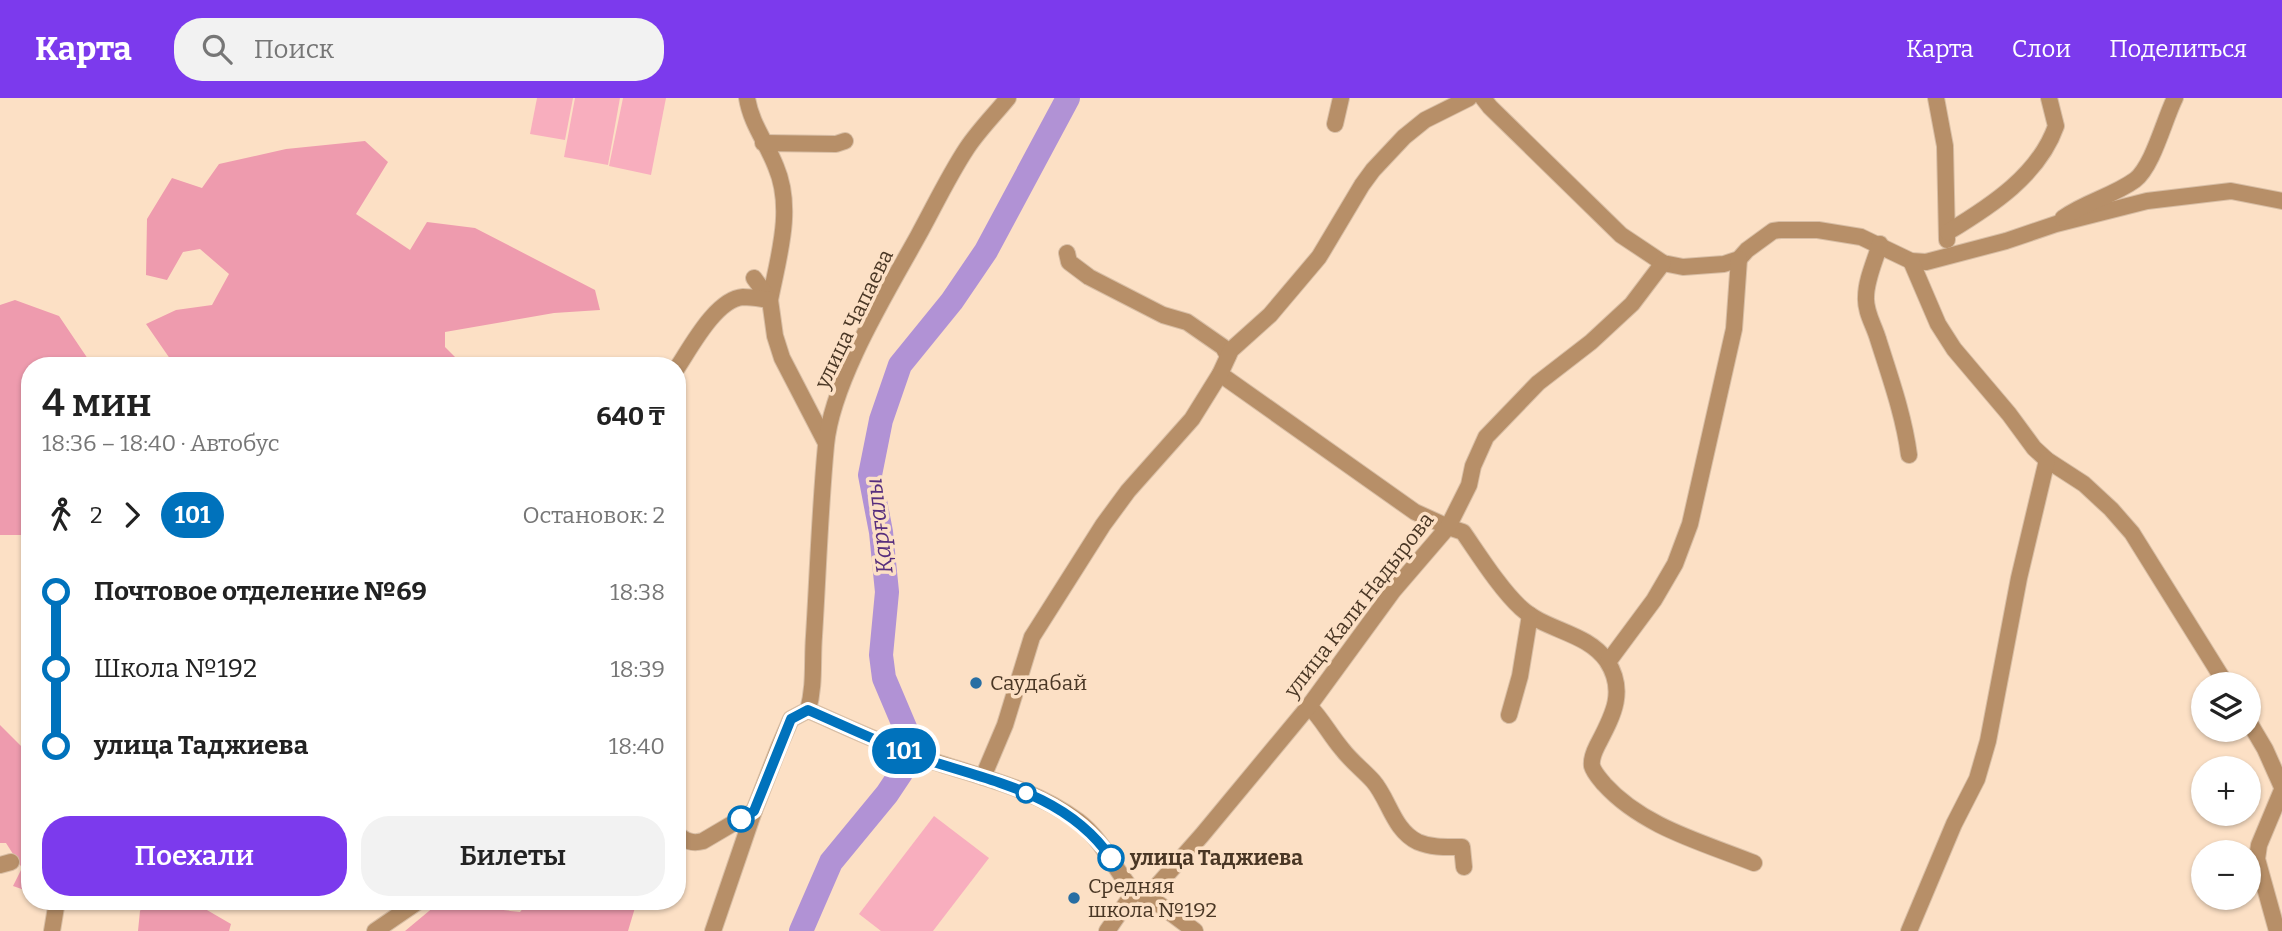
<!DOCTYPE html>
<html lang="ru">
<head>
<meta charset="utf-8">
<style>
	body { margin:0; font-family:Bitter,serif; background:#f2f2f2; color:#222; height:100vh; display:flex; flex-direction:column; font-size:26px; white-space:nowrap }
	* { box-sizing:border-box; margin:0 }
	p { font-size:23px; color:#767676 }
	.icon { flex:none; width:38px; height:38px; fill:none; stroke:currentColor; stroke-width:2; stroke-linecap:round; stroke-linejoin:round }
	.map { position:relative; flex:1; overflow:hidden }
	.side { position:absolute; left:21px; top:259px; width:665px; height:553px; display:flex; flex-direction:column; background:#fff; border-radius:28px; box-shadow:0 2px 5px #0004 }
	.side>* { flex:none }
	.badge { padding:0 14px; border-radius:23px; font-size:24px; line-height:46px }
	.tools { position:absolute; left:2191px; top:574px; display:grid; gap:14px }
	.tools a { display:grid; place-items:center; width:70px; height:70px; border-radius:50%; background:#fff; box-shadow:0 2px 5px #0004; font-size:35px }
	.map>.badge { position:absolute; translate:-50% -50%; box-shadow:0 0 0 4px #fff }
	.legs { display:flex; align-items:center; gap:10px; height:77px; padding:0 21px; font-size:23px }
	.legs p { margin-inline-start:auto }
	.overview { display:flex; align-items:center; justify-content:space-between; height:119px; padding:0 21px }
	h1 { font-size:38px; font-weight:600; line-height:52px }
	.button { display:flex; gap:14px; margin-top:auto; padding:14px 21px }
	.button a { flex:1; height:80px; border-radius:28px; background:#7c3aed; color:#fff; font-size:28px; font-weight:600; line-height:80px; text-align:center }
	.button a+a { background:#f2f2f2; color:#222 }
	ul { padding:0 21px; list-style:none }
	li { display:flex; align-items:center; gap:24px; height:77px; font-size:26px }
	li i { display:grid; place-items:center; width:10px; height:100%; margin:0 9px; background:currentColor }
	li i::after { content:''; width:18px; height:18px; margin:-9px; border:5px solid; border-radius:50%; background:#fff }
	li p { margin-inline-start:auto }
	li:first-child i { background:linear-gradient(#0000 50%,currentColor 0) }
	li:last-child i { background:linear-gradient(currentColor 50%,#0000 0) }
	header { display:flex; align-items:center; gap:42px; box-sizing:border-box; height:98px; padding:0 35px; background:#7c3aed; color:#fff }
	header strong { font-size:33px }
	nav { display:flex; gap:38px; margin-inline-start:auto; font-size:24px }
	.search { width:490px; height:63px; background:#f2f2f2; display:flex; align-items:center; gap:18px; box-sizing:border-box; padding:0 24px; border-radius:28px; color:#767676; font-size:26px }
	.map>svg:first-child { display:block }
	.green { fill:#f8aebe }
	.forest { fill:#ee9bae }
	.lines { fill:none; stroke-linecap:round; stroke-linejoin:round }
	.river { stroke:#b192d5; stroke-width:24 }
	.minor-casing { stroke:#d8bea5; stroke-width:18 }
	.minor { stroke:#b78f68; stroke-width:16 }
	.line-1-casing { stroke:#fff; stroke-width:16 }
	.line-1 { stroke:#0072bc; stroke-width:10 }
	.poi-dot { fill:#286ea3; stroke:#fce0c5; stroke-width:2.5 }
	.stop-1-dot { fill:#fff; stroke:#0072bc; stroke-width:3.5 }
	.labels { text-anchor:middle; stroke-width:7; stroke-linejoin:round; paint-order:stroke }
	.street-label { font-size:21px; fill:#4a3725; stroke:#fce0c5 }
	.poi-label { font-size:21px; fill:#4a3725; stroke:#fce0c5; text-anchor:start }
	.stop-label { font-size:21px; font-weight:bold; fill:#4a3725; stroke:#fce0c5; text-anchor:start }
	.water-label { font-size:23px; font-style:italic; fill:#572e7d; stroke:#fce0c5 }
</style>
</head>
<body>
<header>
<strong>Карта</strong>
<div class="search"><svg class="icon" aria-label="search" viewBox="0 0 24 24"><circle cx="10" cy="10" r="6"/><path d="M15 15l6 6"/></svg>Поиск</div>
<nav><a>Карта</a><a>Слои</a><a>Поделиться</a></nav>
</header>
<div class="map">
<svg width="2282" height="833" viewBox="0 0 2282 833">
	<rect width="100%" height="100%" fill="#fce0c5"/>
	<!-- green -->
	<g class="green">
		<path d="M537,0H573L565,42L530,36Z"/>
		<path d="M575,0H620L608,67L564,59Z"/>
		<path d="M623,0H666L651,77L609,68Z"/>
		<path d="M934,718L989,760L933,833H881L859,816Z"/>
	</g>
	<!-- forest -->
	<g class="forest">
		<path d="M365,43L388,64L356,116L410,152L427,124L475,130L595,192L600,212L554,215L445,234V249L464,268H175L146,226L176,212L212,207L229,176L200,151L183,154L167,182L146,177L147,121L172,80L202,90L219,66L286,51Z"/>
		<path d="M15,202L59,218L88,261L83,268H30V437H0V207Z"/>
		<path d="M0,627L27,654L30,653V794L13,788L22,770L6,745H0Z"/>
		<path d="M146,803H203L200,808L231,826L229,833H138L140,813Z"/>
		<path d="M441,803H462L467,808L520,814L529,803H637L628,833H405Z"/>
	</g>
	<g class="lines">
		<!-- river -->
		<path class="river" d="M801,833L831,764L887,696L901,675L908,648L906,632L884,580L881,557L887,494L881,434L870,377L881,322L900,267L952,203L986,153L1068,0"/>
		<!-- minor casing -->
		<g class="minor-casing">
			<g id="minor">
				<path d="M747,0C751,26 767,45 776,69C794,111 778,160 770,202"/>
				<path d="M1483,0L1490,9L1621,137L1663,165L1683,169L1724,166L1739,161L1747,152L1773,133L1780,132H1818L1861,139L1911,163L1926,164L2006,143L2056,126L2147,103L2231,93L2282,103"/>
				<path d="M1936,0L1945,48L1947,142"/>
				<path d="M1335,26L1341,0"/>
				<path d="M763,45L836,46L845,43"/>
				<path d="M2063,120C2085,104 2113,98 2135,82C2153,68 2164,22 2175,0"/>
				<path d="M1948,134C1991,108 2039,77 2056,28L2049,0"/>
				<path d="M1880,146C1875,163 1866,182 1866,199C1865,214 1874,227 1878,241C1890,279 1904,318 1909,357"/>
				<path d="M1067,155L1069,164L1089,179L1163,217L1187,224L1223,249L1228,258"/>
				<path d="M1911,163L1938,226L1954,251L2009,316L2034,350L2047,362L2084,386L2111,411L2132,435L2226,586"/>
				<path d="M754,180L770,202"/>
				<path d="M677,270C691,249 716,201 743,199C752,199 762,201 770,202L775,238L782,260L826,345"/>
				<path d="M1220,276L1415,414L1448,429L1463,434C1479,457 1501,492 1521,510C1546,533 1587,534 1607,563C1627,594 1612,619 1597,648C1594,654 1591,661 1592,668C1594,675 1600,681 1604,686C1643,729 1702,744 1754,765"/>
				<path d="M1608,564L1654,502L1675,466L1690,426L1734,231L1739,161"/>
				<path d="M1309,608C1322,621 1330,637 1342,651C1351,663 1363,672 1373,683C1389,701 1393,732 1418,744C1432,750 1447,749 1462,749L1464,769"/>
				<path d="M808,612C815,587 812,564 814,538C818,474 820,410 826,347C832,283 887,194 918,138C934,109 949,77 967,50C979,32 995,16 1008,0"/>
				<path d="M808,612C845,628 882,646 921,659C974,678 1033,689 1078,723C1103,742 1114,771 1134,794"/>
				<path d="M1509,617L1520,578L1530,517"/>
				<path d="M2249,624L2265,651L2282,689"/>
				<path d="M983,679L1005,627L1032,539L1103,427L1128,393L1192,321L1220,276L1231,252L1270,217L1319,159L1362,87L1373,72L1404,39L1425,22L1469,0"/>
				<path d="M677,736C686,743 692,746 703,743L754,713"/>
				<path d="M0,767L11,764"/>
				<path d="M1134,794L1148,798L1202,737L1309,608L1393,493L1448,429L1469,387L1473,368L1486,339L1538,285L1591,244L1632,206L1663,165"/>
				<path d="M1148,798L1195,833"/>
				<path d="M52,833L56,809L60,803"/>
				<path d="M375,833L419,803"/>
				<path d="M713,833L754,713L779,649L791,621L808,612"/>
				<path d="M1107,833L1134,794"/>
				<path d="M1909,833L1954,726L1977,681L1988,643L2019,480L2047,362"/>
				<path d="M2277,833L2257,761L2259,747L2282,692"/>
			</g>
		</g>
		<!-- minor -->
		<use href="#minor" class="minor"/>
	</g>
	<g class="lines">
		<!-- line-1 casing -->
		<g class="line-1-casing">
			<path id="line-1" d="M741,721L754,713L791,621L808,612C845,628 882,646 921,660C991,683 1067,696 1111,760"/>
		</g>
		<!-- line-1 -->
		<use href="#line-1" class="line-1"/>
	</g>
	<!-- markers -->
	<g class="poi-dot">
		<circle cx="976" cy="585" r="7"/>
		<circle cx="1074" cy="800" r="7"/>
	</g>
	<g class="stop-1-dot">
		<circle cx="1026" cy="695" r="9"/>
		<circle cx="741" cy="721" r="12"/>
		<circle cx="1111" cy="760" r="12"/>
	</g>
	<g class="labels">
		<!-- street labels -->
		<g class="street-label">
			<text transform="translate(854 221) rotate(-64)" y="7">улица Чапаева</text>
			<text transform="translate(1359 507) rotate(-52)" y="7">улица Кали Надырова</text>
		</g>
		<!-- poi labels -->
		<g class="poi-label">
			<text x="990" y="592">Саудабай</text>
			<text x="1088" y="795">Средняя<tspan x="1088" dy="24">школа №192</tspan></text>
		</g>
		<!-- stop labels -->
		<g class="stop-label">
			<text x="1130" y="767">улица Таджиева</text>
		</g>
		<!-- water labels -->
		<g class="water-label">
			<text transform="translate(879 428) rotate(-97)" y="8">Қарғалы</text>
		</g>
	</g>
</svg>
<div class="tools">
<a><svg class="icon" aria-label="layers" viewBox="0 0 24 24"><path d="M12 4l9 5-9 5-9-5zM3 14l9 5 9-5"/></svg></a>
<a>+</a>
<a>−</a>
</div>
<b class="badge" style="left:904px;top:653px;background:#0072bc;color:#fff">101</b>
<section class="side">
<div class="overview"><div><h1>4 мин</h1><p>18:36 – 18:40 · Автобус</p></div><b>640 ₸</b></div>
<div class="legs"><svg class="icon" aria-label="walk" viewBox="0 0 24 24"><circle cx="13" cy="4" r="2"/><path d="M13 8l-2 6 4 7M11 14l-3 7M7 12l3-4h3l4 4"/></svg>2<svg class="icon" aria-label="forward" viewBox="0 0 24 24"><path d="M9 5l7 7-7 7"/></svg><b class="badge" style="background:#0072bc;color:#fff">101</b><p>Остановок: 2</p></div>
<ul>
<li><i style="color:#0072bc"></i><b>Почтовое отделение №69</b><p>18:38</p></li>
<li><i style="color:#0072bc"></i><span>Школа №192</span><p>18:39</p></li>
<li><i style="color:#0072bc"></i><b>улица Таджиева</b><p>18:40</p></li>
</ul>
<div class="button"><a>Поехали</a><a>Билеты</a></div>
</section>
</div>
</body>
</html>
